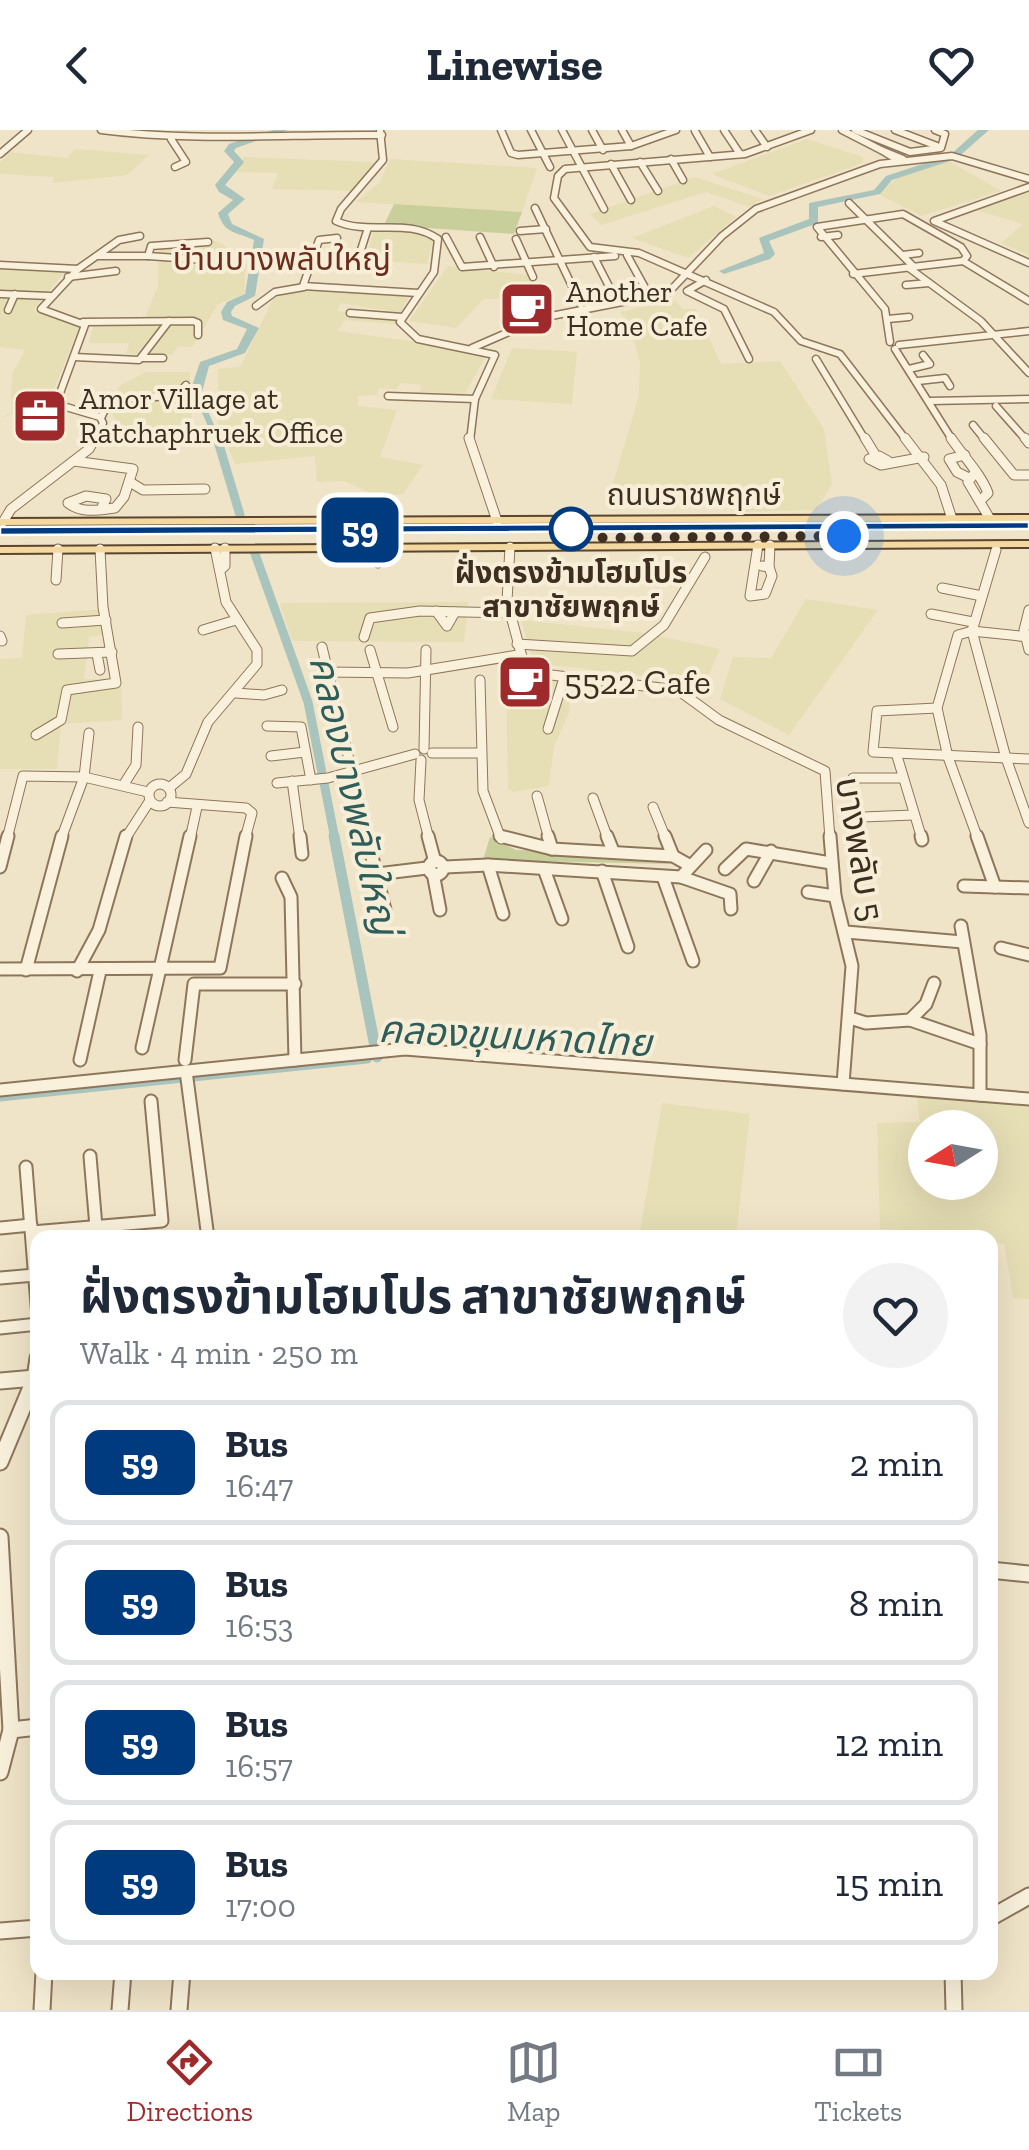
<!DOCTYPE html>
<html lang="en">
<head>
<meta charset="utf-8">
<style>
	body { margin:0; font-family:"Zilla Slab","Noto Sans Thai",serif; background:#f2f2f3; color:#1f2937; height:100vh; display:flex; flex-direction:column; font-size:38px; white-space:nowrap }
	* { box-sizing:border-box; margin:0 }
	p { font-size:32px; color:#747a83 }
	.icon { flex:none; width:55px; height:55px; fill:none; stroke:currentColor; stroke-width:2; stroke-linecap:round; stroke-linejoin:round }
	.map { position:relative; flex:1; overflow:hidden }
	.side { position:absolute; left:30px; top:1100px; width:968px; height:750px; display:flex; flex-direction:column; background:#fff; border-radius:20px; box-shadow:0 10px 40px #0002 }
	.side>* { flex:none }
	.badge { padding:0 20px; border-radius:15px; font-size:35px; line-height:65px }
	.needle { width:65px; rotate:259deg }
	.buttons { position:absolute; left:908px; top:980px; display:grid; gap:20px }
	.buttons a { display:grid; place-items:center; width:90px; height:90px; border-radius:50%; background:#fff; box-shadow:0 10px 40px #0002; font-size:50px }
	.you { position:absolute; width:50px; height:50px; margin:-25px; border:8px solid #fff; border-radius:50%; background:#1a73e8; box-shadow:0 0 0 15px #1a73e833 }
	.map>.badge { position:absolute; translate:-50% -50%; box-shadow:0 0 0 5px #fff }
	.round { display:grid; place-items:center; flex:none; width:105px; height:105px; border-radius:52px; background:#f2f2f3 }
	.overview { display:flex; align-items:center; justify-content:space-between; height:170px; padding:0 50px }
	h1 { font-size:48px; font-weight:700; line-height:75px }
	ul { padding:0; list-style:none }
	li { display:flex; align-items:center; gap:30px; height:125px; margin:0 20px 15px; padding:0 30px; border:5px solid #e0e1e3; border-radius:20px }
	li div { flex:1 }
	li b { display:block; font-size:38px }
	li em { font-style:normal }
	li .badge { min-width:110px; font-weight:700; text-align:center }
	header { display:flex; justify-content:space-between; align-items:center; height:130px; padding:0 50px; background:#fff; font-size:45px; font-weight:700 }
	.menu { display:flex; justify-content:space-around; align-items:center; height:140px; border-top:2px solid #e0e1e3; background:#fff; font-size:28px; color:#747a83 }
	.menu a { display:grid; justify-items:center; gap:5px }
	.menu .active { color:#9e2a2b }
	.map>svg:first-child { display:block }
	.farmland { fill:#e6deb5; fill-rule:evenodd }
	.green { fill:#c9cf9b }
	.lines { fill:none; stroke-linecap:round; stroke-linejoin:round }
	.canal-far2 { stroke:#a9c4bc; stroke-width:6 }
	.canal-far1 { stroke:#a9c4bc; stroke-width:9 }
	.canal { stroke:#a9c4bc; stroke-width:11 }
	.river { fill:#a9c4bc; fill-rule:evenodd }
	.minor-far3-casing { stroke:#8d765c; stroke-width:9 }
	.minor-far2-casing { stroke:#8d765c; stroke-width:11 }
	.minor-far1-casing { stroke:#8d765c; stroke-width:15 }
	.minor-casing { stroke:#8d765c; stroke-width:19 }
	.major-casing { stroke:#5b4430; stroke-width:4 }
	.minor-far3 { stroke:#faf1dc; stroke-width:6 }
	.minor-far2 { stroke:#faf1dc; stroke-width:9 }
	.minor-far1 { stroke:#faf1dc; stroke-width:11 }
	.minor { stroke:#faf1dc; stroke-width:15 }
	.major { fill:#f3d9a0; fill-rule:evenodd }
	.line { fill:#003b80; stroke:#fff; stroke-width:2.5 }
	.walk { stroke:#3d2e20; stroke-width:10; stroke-dasharray:0 18 }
	.stop-dot { fill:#fff; stroke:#003b80; stroke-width:5 }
	.labels { text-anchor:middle; stroke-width:8; stroke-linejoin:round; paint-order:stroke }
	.far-poi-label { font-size:30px; fill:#3d2e20; stroke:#f7eed8; text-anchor:start }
	.far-street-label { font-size:30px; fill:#3d2e20; stroke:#f7eed8 }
	.far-stop-label { font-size:30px; font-weight:bold; fill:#3d2e20; stroke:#f7eed8 }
	.far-quarter-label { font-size:32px; fill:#6b2e1e; stroke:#f7eed8 }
	.poi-label { font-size:35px; fill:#3d2e20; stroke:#f7eed8; text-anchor:start }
	.street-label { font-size:35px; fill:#3d2e20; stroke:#f7eed8 }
	.water-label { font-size:38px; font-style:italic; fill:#2f5d5a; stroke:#f7eed8 }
</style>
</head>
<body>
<header><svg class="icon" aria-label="back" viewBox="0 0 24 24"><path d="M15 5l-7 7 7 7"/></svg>Linewise<svg class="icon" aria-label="heart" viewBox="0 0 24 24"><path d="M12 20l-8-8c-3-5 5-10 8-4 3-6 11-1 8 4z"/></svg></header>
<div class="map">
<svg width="1029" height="1880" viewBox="0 0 1029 1880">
	<rect width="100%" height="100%" fill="#f0e4c8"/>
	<!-- farmland -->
	<g class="farmland">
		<path d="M807,9L863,27V33L769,66L712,44Z"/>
		<path d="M75,19L149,25L127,45L52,53L54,47L0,44V33L9,22L67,28Z"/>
		<path d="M244,27L374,32L365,53L352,61L272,59L278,43L236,42Z"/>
		<path d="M390,29L537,38L522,82L356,72L380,52Z"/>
		<path d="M947,30L1001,61L921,86L878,64L910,38Z"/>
		<path d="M695,47L762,69L750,77L706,62L601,95L590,84Z"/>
		<path d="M1029,62V125L1001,113L1023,94L976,80Z"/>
		<path d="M714,76L736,87L688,128L632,108Z"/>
		<path d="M373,102L420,103L433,111L427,134L366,130Z"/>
		<path d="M212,110L225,115L231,130L246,134L244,164L218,174L192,217L178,216L172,225L126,224L129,213H89L94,193L143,192L158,156V113Z"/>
		<path d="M0,136L68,138L33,180L81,193L48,274L0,288L11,283L12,244L25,220L0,217Z"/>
		<path d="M448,136L529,145L537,169H484L456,198L409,191Z"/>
		<path d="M348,160L411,164L400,183L341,173L337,181L398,187L395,194L345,190L337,201L488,222L465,264L420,262L421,255L401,253L396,259L379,258L377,265L358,266V276L397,280L380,327L423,335L403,364L380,367L344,351L317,352L315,326L235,334L218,292V239L240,237L277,161Z"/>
		<path d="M674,170L683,179H696L721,234L780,231L824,299L832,354L816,380L740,382L749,369L710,361L612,356L639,266L640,232L631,200L620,182Z"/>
		<path d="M512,218L577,222L572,274L491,269Z"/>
		<path d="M146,242H190L192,296L120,301L110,277L119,256Z"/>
		<path d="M806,469L878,480L789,605L720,569L733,527L771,528Z"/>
		<path d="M468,472L464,512L292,511L280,473Z"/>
		<path d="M102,479L106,504L89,507L84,549H121L122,590L61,594L57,639H0V529L22,528L26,485Z"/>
		<path d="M521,490L645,503L720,519L705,553L534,533Z"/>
		<path d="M519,539L572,547L569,583L554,616L549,656L513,662L508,659L506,541Z"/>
		<path d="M917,967L1029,976V1169L1013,1168L1004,1114L990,1112V1108L880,1099L877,993L920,992ZM925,998H980V1052H925Z"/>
		<path d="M662,973L750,984L736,1107H639Z"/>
	</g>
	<!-- green -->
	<g class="green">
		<path d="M394,74L522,82L514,104L384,95Z"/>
		<path d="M490,707L516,720L668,725L669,734L483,730Z"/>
	</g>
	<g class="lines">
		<!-- canal-far2 -->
		<path class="canal-far2" d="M196,262L218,311"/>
		<!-- canal-far1 -->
		<g class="canal-far1">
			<path d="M217,308L240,385"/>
			<path d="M254,421L308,572L335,709"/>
		</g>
		<!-- canal -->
		<g class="canal">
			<path d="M334,706L377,927"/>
			<path d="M0,966L367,928"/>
		</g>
		<!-- river -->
		<g class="river">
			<path d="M273,0H288L236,18L234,21L244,32L225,55L245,69L228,84L232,94L264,109L255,166L235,176L231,182L232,186L259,198L245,223L209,236L202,262L192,264L190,262L200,232L237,219L247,199L223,190L221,182L227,172L245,164L254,110C237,102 224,104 218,83L233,70L219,62L215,55L234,32L224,21L229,14Z"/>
			<path d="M978,0H989L956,29L892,50L880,64L818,77V93L769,111L775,124L770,129L724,144L719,141L764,123L759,108L809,89V73L874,60L886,46L950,25Z"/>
		</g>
		<!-- minor-far3 casing -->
		<g class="minor-far3-casing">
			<g id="minor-far3">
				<path d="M101,0C194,12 288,4 382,5"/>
				<path d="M380,0L383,30L341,79L336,91C369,106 407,87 438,109L434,142L400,192L418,209L495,225L475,269L470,311"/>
				<path d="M501,0L511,23L518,25L631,16L676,0"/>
				<path d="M531,0L550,37"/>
				<path d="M562,0L604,79"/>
				<path d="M592,0L603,20"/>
				<path d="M622,0L631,16"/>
				<path d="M724,0L740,24"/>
				<path d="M755,0L767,17"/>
				<path d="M811,0L745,24L565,39L558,46L554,68L590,117L639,123L774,182L801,211L840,224L907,311"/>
				<path d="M842,0L881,20"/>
				<path d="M855,0L910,22L941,18L945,4L935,0"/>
				<path d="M895,0L937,16"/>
				<path d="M695,1L710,27"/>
				<path d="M171,9L186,32L175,37"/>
				<path d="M0,24L28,0"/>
				<path d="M671,29L683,50"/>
				<path d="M899,31L881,20L903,29"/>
				<path d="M640,32L658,61"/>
				<path d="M611,34L631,70"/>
				<path d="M1029,57L934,91L1029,133"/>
				<path d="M849,73L914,137"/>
				<path d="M535,78L581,175"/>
				<path d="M520,101L546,99"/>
				<path d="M446,107L462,137L615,126"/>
				<path d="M480,107L494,137"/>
				<path d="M821,107L838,105"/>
				<path d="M337,108L319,110L303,156L418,163"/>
				<path d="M516,109L533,147"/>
				<path d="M277,124H311"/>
				<path d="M627,125L649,165"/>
				<path d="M903,125L919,123"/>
				<path d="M97,126H148L151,116L208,112"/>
				<path d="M148,126L206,130"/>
				<path d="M359,126L368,98"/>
				<path d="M594,127L616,170"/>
				<path d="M0,135L78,139L41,179L85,195L56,274L100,287L103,293L94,311"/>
				<path d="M909,138L981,191L1029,243"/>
				<path d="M78,139L119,110L140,106"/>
				<path d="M853,144L963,131"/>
				<path d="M68,147L116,141"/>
				<path d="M706,150L687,161L724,179L749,229"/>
				<path d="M906,155L929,153"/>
				<path d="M0,164L50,166"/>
				<path d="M256,176L275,162L304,157"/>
				<path d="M8,180L15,164"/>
				<path d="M350,183L402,187"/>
				<path d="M888,189L909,187"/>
				<path d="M83,192L193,191L198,193V205"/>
				<path d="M890,212L885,179L817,97L903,84L961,117L967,126L963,131L1029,171"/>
				<path d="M899,215L1029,201"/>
				<path d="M472,218L541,188L668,163L722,106L756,79L880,34L952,26L1029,49"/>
				<path d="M895,219L953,311"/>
				<path d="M74,227L139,230L169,191"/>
				<path d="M143,228H163"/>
				<path d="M816,229L866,311"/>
				<path d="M909,239L930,234L923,225"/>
				<path d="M918,251L945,248L950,256"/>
				<path d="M388,266L475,269"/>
				<path d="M930,271L1029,269"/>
				<path d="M996,276L1027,311"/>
				<path d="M101,288L110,269L176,266L186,255"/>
				<path d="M973,295L986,311"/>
			</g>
		</g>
		<!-- minor-far2 casing -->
		<g class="minor-far2-casing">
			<g id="minor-far2">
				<path d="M469,308L497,391"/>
				<path d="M865,308L876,326"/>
				<path d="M905,308L941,355L952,389"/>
				<path d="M951,308C963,326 981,344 988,363L982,369"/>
				<path d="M984,308L1014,345H1029"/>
				<path d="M1025,308L1029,313"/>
				<path d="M965,325L949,329L957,342L969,348"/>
				<path d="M74,331L133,339L124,367L115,378C99,380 82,384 68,373L86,366L106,369L101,379"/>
				<path d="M888,331L879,326L869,329L881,335L924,327"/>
				<path d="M974,344L968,352L990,389"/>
				<path d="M130,352L143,360L205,359"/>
				<path d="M3,392L11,379L89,319L95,308"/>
				<path d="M758,415L750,466L765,464L772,446L769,437"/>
				<path d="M510,417L507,471L526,542L678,560L719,590L825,641L830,709"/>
				<path d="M996,420L972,501L1006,628L1029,693"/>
				<path d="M378,433L381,417"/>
				<path d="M762,436L769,437L770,415"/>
				<path d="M220,440L225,436V418"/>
				<path d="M56,450L58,419"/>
				<path d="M942,458L982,466"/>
				<path d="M1029,480L1024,500L1029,520"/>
				<path d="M436,481L447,496L455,482"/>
				<path d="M931,484L973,492"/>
				<path d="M62,493L106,490"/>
				<path d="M203,500L236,490"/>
				<path d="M0,506L2,511"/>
				<path d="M364,507L370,488L420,481L509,483"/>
				<path d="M517,514L632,521L664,495L705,427"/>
				<path d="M322,517L368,709"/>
				<path d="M370,520L393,597"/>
				<path d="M58,524L112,522"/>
				<path d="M97,524L100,540"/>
				<path d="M327,542L408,543L518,525"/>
				<path d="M480,550L483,661L501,709"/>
				<path d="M506,553L526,542"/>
				<path d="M236,563L264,565L282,560"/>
				<path d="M937,578L877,581L873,622L1029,629"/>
				<path d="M267,596L301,597L311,650"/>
				<path d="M548,599L564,548"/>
				<path d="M36,605L61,590L67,560L116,553L103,477L100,419"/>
				<path d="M424,619L426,520"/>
				<path d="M432,623H480"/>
				<path d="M271,626L305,622"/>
				<path d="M897,626L922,709"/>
				<path d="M421,630L419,670L429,709"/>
				<path d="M853,648H901"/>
				<path d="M292,651L300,709"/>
				<path d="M277,653L328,648L415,624"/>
				<circle cx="160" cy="665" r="11"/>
				<path d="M124,654L136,635L138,597"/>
				<path d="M169,658L186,644L208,592L257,534V520L226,472L215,418"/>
				<path d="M537,666L549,709"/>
				<path d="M593,668L608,709"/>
				<path d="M167,672L246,678L252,683L245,709"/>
				<path d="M653,677L666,709"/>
				<path d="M863,687L913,685"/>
				<path d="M7,709L23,646L84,647L148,662"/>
				<path d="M61,709L84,647L89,603"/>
				<path d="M125,709L149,672"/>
				<path d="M190,709L197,677"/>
				<path d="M978,709L948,627L937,578L958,505L972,501L1029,507"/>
			</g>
		</g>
		<!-- minor-far1 casing -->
		<g class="minor-far1-casing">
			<g id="minor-far1">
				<path d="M300,706L302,724"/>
				<path d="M367,706L385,780"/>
				<path d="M428,706L435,732"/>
				<path d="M500,706L552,719L673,726L689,735"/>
				<path d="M548,706L552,719"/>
				<path d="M607,706L613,721"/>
				<path d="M665,706L673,726"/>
				<path d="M830,706L835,766L852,836L843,954"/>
				<path d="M921,706L922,710"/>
				<path d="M977,706L995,757"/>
				<circle cx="436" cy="738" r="7"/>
				<path d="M488,735L503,784"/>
				<path d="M0,737L8,706"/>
				<path d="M445,737L488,735L681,747L706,720"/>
				<path d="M544,739L562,789"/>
				<path d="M725,739L746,719L831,733"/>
				<path d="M602,741L628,817"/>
				<path d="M433,743L440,780"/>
				<path d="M377,744L427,738"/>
				<path d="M663,747L693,831"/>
				<path d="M681,747L730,764L731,779"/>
				<path d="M282,748L291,767L295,930"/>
				<path d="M754,751L771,721"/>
				<path d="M964,756L1029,758"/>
				<path d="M808,762L835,766"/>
				<path d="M961,796L980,905V965"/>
				<path d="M846,802L963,812"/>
				<path d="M1001,818L1029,825"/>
				<path d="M0,839L220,838L246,706"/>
				<path d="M26,840L62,706"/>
				<path d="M77,841L99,800L126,706"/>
				<path d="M850,888L866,893L910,890L980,914"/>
				<path d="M910,890L926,874L934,853"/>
				<path d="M142,918L190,706"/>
				<path d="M80,930L100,841"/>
				<path d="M185,930L194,854H295"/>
				<path d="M186,941L208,1108"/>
				<path d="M0,960L405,919L1029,969"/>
				<path d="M90,1026L96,1097"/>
				<path d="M26,1037L38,1188"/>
				<path d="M0,1098L31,1095"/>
				<path d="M32,1102L162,1091L151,971"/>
				<path d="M0,1148L35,1145"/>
				<path d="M0,1198L38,1194"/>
			</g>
		</g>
		<!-- minor casing -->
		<g class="minor-casing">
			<g id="minor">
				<path d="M0,1251L35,1248L38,1252"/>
				<path d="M0,1332L35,1248L38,1228"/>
				<path d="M0,1407L11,1600L0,1642"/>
				<path d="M990,1440L1029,1444"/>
				<path d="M11,1600L38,1597"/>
				<path d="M990,1788L1029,1766"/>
				<path d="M0,1801L38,1798"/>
				<path d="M953,1842L954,1880"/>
				<path d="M42,1880L44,1842"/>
				<path d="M120,1880L123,1842"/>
				<path d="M179,1880L182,1842"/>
			</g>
		</g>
		<!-- major casing -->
		<g class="major-casing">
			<g id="major">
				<path d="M1029,385V391L0,395V389Z"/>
				<path d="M1029,411V417L0,423V417Z"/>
			</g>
		</g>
		<!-- minor-far3 -->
		<use href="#minor-far3" class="minor-far3"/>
		<!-- minor-far2 -->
		<use href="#minor-far2" class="minor-far2"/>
		<!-- minor-far1 -->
		<use href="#minor-far1" class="minor-far1"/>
		<!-- minor -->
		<use href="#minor" class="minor"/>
		<!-- major -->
		<use href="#major" class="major"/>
	</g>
	<!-- line -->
	<path class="line" d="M1029,392V399L0,405V397Z"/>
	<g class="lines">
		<!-- walk -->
		<path class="walk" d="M571,399L578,408L844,406"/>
	</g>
	<!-- icons -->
	<defs>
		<g id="cafe-square" transform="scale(2.875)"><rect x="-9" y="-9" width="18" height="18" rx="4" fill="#9e2a2b" stroke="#f7eed8"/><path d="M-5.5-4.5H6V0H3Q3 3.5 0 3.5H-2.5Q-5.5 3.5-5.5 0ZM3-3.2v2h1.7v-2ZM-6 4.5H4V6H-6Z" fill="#fff"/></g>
		<g id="office-square" transform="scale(2.875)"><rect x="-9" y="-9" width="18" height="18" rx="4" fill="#9e2a2b" stroke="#f7eed8"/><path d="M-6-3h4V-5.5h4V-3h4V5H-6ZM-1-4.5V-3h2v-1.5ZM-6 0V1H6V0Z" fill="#fff"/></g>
	</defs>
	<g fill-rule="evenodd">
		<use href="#cafe-square" x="527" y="179"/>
		<use href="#office-square" x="40" y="286"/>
		<use href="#cafe-square" x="525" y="552"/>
	</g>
	<!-- markers -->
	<circle class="stop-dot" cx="571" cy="399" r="20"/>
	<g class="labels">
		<!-- far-poi labels -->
		<g class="far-poi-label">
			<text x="566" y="172">Another<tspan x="566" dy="34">Home Cafe</tspan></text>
			<text x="79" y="279">Amor Village at<tspan x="79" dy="34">Ratchaphruek Office</tspan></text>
		</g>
		<!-- far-street labels -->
		<g class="far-street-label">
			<text x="694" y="375">ถนนราชพฤกษ์</text>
		</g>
		<!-- far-stop labels -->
		<g class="far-stop-label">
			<text x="571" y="453">ฝั่งตรงข้ามโฮมโปร<tspan x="571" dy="34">สาขาชัยพฤกษ์</tspan></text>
		</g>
		<!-- far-quarter labels -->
		<g class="far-quarter-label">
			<text x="282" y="140">บ้านบางพลับใหญ่</text>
		</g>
		<!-- poi labels -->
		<g class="poi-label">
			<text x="564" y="564">5522 Cafe</text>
		</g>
		<!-- street labels -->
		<g class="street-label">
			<text transform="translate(860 719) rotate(80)" y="12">บางพลับ 5</text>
		</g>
		<!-- water labels -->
		<g class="water-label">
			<text transform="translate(354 665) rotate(77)" y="13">คลองบางพลับใหญ่</text>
			<text transform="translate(515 906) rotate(3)" y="13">คลองขุนมหาดไทย</text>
		</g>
	</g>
</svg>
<div class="buttons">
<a><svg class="needle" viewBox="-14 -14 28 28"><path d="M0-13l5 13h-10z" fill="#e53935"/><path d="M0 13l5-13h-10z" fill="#747a83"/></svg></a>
</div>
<div class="you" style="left:844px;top:406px"></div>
<b class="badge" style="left:360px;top:400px;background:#003b80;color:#fff">59</b>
<section class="side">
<div class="overview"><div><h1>ฝั่งตรงข้ามโฮมโปร สาขาชัยพฤกษ์</h1><p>Walk · 4 min · 250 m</p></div><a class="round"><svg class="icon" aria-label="heart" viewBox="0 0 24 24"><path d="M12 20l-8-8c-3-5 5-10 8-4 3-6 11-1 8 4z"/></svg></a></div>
<ul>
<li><span class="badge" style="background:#003b80;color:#fff">59</span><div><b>Bus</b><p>16:47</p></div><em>2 min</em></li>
<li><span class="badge" style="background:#003b80;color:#fff">59</span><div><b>Bus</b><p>16:53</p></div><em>8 min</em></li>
<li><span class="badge" style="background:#003b80;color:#fff">59</span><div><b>Bus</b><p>16:57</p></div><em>12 min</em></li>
<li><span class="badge" style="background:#003b80;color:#fff">59</span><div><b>Bus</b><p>17:00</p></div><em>15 min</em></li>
</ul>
</section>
</div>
<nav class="menu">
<a class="active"><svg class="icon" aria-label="directions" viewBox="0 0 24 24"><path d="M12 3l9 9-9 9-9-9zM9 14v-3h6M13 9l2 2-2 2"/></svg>Directions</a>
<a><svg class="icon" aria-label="map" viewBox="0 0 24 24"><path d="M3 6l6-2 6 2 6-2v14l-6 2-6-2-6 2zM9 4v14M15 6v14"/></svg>Map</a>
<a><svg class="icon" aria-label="tickets" viewBox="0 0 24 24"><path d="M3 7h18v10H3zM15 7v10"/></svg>Tickets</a>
</nav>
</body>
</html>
